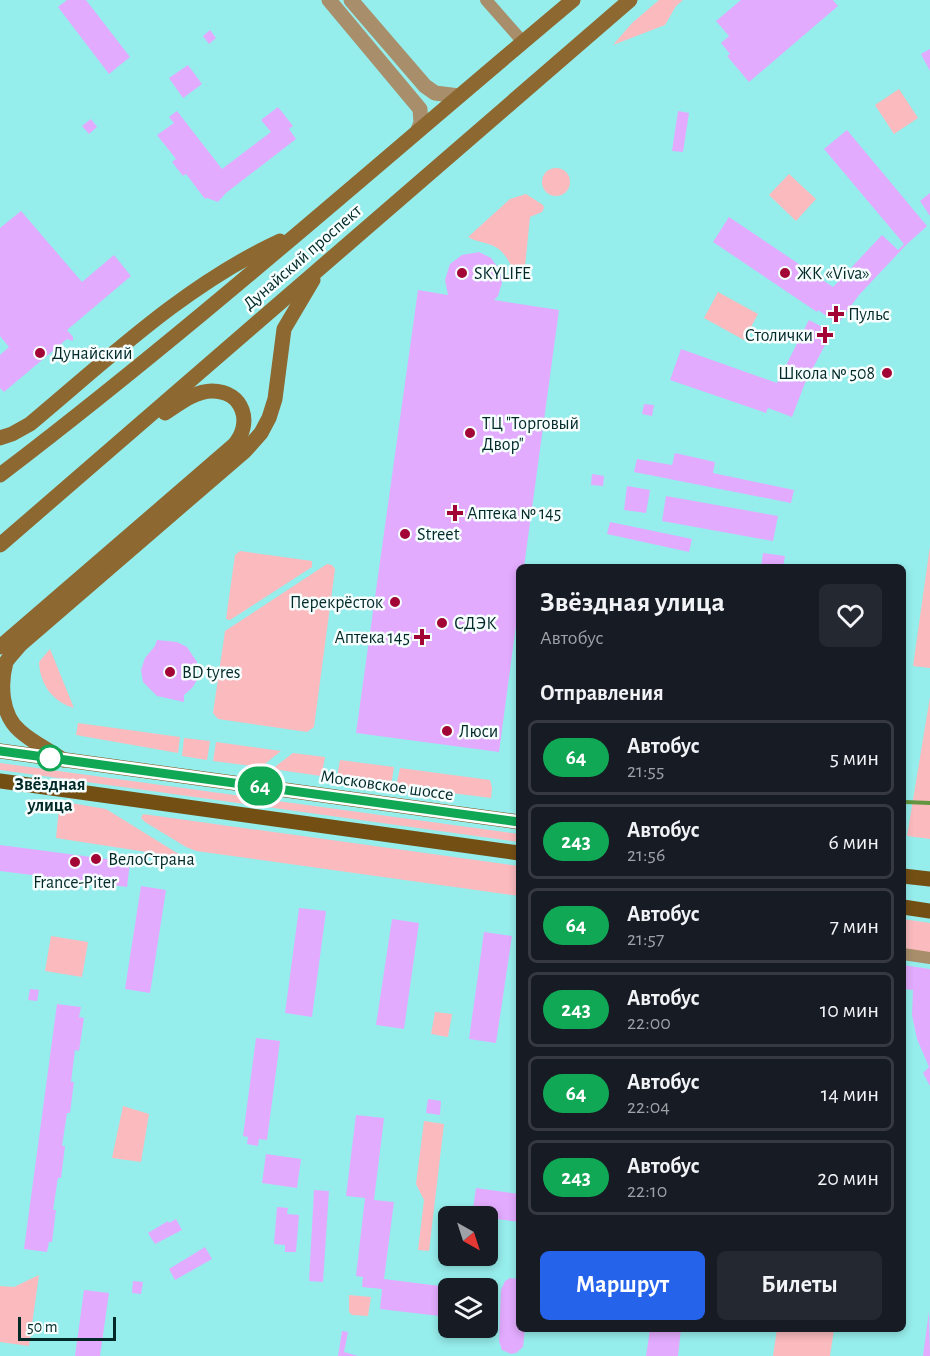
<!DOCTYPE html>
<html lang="ru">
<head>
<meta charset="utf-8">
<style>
	body { margin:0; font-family:"Alegreya Sans",sans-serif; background:#242831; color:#f1f3f6; height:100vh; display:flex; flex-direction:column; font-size:22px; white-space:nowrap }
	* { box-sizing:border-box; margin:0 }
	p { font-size:20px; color:#9ea1a6 }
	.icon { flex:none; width:33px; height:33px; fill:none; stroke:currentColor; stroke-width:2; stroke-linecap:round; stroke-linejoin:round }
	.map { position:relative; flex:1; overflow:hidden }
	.drawer { position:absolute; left:516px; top:564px; width:390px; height:768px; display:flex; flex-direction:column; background:#171b24; border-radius:9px; box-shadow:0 3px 9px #0003 }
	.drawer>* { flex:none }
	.badge { padding:0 12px; border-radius:20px; font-size:21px; line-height:39px }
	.needle { width:39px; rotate:141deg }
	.controls { position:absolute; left:438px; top:1206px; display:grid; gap:12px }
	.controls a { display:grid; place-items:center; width:60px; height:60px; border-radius:9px; background:#171b24; box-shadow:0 3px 9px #0003; font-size:30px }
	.scale { position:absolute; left:18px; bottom:15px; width:98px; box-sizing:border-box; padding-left:6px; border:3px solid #012928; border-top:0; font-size:16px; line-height:21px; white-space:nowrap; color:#012928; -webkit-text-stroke:4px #f6fefe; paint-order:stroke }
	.map>.badge { position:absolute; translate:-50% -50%; box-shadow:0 0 0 3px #fff }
	h2 { padding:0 24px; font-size:22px; line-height:54px }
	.round { display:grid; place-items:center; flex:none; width:63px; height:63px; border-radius:9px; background:#242831 }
	.head { display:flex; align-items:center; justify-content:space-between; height:102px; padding:0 24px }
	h1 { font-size:28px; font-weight:600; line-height:45px }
	.cta { display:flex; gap:12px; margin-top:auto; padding:12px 24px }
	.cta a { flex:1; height:69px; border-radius:9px; background:#2563eb; color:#fff; font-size:24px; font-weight:600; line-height:69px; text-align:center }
	.cta a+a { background:#242831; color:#f1f3f6 }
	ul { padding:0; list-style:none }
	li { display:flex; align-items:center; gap:18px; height:75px; margin:0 12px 9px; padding:0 12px; border:3px solid #363941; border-radius:9px }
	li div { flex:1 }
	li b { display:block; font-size:22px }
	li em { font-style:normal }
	li .badge { min-width:66px; font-weight:700; text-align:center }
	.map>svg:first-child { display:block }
	.green { fill:#fbbabe }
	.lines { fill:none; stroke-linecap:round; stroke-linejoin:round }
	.stream { stroke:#649642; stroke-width:4 }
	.building { fill:#e3abfe }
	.minor { stroke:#a88e6b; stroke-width:12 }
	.tertiary { stroke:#a88e6b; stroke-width:15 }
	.secondary { stroke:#8e6831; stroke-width:15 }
	.primary { stroke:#744f14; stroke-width:15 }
	.line-casing { stroke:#fff; stroke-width:14 }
	.line { stroke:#10a855; stroke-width:9 }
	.poi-dot { fill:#a20436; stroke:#f6fefe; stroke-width:2 }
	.stop-dot { fill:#fff; stroke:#10a855; stroke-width:3 }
	.labels { text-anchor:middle; stroke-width:5; stroke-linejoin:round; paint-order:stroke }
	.street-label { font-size:18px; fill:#012928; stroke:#f6fefe }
	.poi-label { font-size:18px; fill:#012928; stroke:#f6fefe; text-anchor:start }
	.stop-label { font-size:18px; font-weight:bold; fill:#012928; stroke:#f6fefe }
</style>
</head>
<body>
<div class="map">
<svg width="930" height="1356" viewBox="0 0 930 1356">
	<rect width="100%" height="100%" fill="#96eeec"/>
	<!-- green -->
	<g class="green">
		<path d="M659,0H683L676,6L665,25L613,45L632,23Z"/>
		<path d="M899,89L918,118L894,134L875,105Z"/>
		<circle cx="556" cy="182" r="14"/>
		<path d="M789,174L816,199L796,221L769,195Z"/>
		<path d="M526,194L543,205L544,208L542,212L530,217L524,276C511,272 510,259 500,250C491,242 478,243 468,237L510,199Z"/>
		<path d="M718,292L758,314L744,340L704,318Z"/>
		<path d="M930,546V668L913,666Z"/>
		<path d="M240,551L312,561V567L230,620L226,619L235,555Z"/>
		<path d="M327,564L332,565L335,569L314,727L307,732L218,719L213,713L225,631Z"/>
		<path d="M50,649L74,708C53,702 40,685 39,662Z"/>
		<path d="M930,697V839L907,836Z"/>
		<path d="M78,723L180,737L178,753L76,735Z"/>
		<path d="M184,738L210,741L207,760L182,756Z"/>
		<path d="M216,742L281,751L261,767L213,761Z"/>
		<path d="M293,753L325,757L322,774L321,776L272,769Z"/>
		<path d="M340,760L394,767L391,786L337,777Z"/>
		<path d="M0,763L519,834V842L0,770Z"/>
		<path d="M400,768L490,780L492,788L491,798L396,786Z"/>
		<path d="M65,802L106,809L185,858L56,838L59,808L64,809Z"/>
		<path d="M143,814L519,866V896L196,851L186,847L145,822L141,818Z"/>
		<path d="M903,919L930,923V953L903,949Z"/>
		<path d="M51,936L88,942L82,977L45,971Z"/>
		<path d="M435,1012L452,1014L448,1037L431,1034Z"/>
		<path d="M123,1106L149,1114L141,1162L112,1158Z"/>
		<path d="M424,1121L444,1124L429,1251L418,1250L424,1200L416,1184Z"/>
		<path d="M39,1275L29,1346L0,1342V1286L14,1287Z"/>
		<path d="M349,1295L371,1297L368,1316L352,1315L349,1312Z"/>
		<path d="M777,1329H834L830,1356H773Z"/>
	</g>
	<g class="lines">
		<!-- stream -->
		<path class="stream" d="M905,802L930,803"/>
	</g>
	<!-- building -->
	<g class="building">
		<path d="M67,0H86L130,57L109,74L58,7Z"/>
		<path d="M741,0H833L838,6L749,82L727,56L730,54L721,43L729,36L716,21Z"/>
		<path d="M210,30L216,38L209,44L203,36Z"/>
		<path d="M930,49V71L921,54Z"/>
		<path d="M188,65L202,84L183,98L169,78Z"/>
		<path d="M278,107L293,126L289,129L296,139L226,193L218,202L207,198L205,199L186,174L183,176L172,162L176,159L157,135L174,123L169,117L177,111L222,169L271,132L261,120Z"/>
		<path d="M678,111L689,113L683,152L672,151Z"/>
		<path d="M91,119L97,127L89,134L82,126Z"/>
		<path d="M847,130L927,226L906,245L859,295L838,324L818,310L817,312L713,242L729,217L833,287L882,235L898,250L904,244L824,149Z"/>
		<path d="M930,193V216L920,201Z"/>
		<path d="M21,211L82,282L114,255L131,276L67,330L73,337V341L67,339L4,392L0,388V355L9,347L0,336V228Z"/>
		<path d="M479,252L491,258L499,269L502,283L498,296L494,300L559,310L524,567H519V603L499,752L356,733L418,290L448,295L445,280L450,264L462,255Z"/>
		<path d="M809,320L832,332L805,383L792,417L768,408L766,413L670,380L681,349L777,383Z"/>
		<path d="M644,404L654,405L652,416L642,414Z"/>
		<path d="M675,453L715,462L713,473L794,490L791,503L634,472L637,459L672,465Z"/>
		<path d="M592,474L604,476L603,486L591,485Z"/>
		<path d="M627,486L650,490L646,513L624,510Z"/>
		<path d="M666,496L778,516L773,541L662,521Z"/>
		<path d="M610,522L692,539L689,552L607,534Z"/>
		<path d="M763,553L785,556L783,567H761Z"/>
		<path d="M157,640L177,642L187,647L197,662V680L192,688L184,695V702L157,696L143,682L141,670L145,658L155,646Z"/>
		<path d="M0,845L130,862L127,887L0,871Z"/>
		<path d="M141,886L166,890L150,993L125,989Z"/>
		<path d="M299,908L326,911L312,1017L285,1013Z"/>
		<path d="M392,919L419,923L404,1029L376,1025Z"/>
		<path d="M484,932L512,936L496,1043L469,1039Z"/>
		<path d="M903,965L930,969V1086L923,1073L929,1067L917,1039L912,1015L913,990L903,989Z"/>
		<path d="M30,989L39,990L37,1001L28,1000Z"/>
		<path d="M57,1004L81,1007L79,1017L84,1018L79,1051L75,1050L71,1082H74L70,1113H67L62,1146H65L61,1178H58L57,1184L53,1210H56L52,1242H49L47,1252L24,1249Z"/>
		<path d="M256,1038L280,1041L267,1140L259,1139L258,1146L247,1144L248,1137L243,1136Z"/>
		<path d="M428,1099L441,1101L440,1115L426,1113Z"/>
		<path d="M356,1115L384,1118L374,1200L394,1202L384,1279L448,1287V1317L380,1309L382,1289L362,1287L363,1277L356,1276L365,1198L346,1196Z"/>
		<path d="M266,1154L301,1159L297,1188L262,1183Z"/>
		<path d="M476,1188L519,1194V1222L472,1216Z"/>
		<path d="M314,1190L329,1191L323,1282L309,1281Z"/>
		<path d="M277,1207L288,1208L287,1214L299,1215L296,1252H285V1245L274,1244Z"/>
		<path d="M176,1219L182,1230L155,1244L148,1233L168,1221L169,1223Z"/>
		<path d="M205,1247L212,1259L175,1280L169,1269Z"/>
		<path d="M510,1278L519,1279V1329H525L523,1347L516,1353L511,1354L502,1350L499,1341L501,1290L505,1281Z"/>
		<path d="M133,1281L143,1282L141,1294L132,1293Z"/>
		<path d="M84,1290L109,1293L100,1356H75Z"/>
		<path d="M929,1311L930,1356H923Z"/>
		<path d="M650,1329H681L678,1356H646Z"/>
		<path d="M342,1331L348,1332L344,1352L358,1356H338Z"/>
	</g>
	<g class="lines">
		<!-- minor -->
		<g class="minor">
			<path d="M486,0L523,42"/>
			<path d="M903,954L930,958"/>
		</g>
		<!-- tertiary -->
		<g class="tertiary">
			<path d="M329,0L420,109L421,123L417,132"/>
			<path d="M351,0L425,86L435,93L459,96"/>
		</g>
		<!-- secondary -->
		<g class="secondary">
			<path d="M0,438L12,434L30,424C109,358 185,285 280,241"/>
			<path d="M0,475C197,325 383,159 573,0"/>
			<path d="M0,545L630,0"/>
			<path d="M0,647L234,445C253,424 244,391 212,391C195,391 179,404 165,413"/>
			<path d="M63,760C49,750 32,742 20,731C1,715 0,684 6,662C10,656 16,650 21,644L245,451L261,433L269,418L275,399L284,329L313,280"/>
		</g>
		<!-- primary -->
		<g class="primary">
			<path d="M0,751L519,822"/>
			<path d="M0,781L519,853"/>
			<path d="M903,876L930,879"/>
			<path d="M903,907L930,911"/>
		</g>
	</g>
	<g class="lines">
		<!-- line casing -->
		<g class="line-casing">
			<path id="line" d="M0,751L519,822"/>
		</g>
		<!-- line -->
		<use href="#line" class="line"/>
	</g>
	<!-- markers -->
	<g class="poi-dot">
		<circle cx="462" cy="273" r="6"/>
		<circle cx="785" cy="273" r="6"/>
		<path d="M833 305h6v6h6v6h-6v6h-6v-6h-6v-6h6z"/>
		<path d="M822 326h6v6h6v6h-6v6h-6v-6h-6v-6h6z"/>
		<circle cx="40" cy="353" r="6"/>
		<circle cx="887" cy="373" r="6"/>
		<circle cx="470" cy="433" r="6"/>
		<path d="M452 504h6v6h6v6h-6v6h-6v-6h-6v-6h6z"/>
		<circle cx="405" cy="534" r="6"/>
		<circle cx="395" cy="602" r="6"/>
		<circle cx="442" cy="623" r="6"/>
		<path d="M419 628h6v6h6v6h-6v6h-6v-6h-6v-6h6z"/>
		<circle cx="170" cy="672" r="6"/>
		<circle cx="447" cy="731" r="6"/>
		<circle cx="96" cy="859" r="6"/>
		<circle cx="75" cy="862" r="6"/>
	</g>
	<circle class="stop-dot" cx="50" cy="758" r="12"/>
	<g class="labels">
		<!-- street labels -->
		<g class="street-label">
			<text transform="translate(302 257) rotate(-41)" y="6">Дунайский проспект</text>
			<text transform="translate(387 785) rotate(8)" y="6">Московское шоссе</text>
		</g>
		<!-- poi labels -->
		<g class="poi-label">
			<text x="474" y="279">SKYLIFE</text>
			<text x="797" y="279">ЖК «Viva»</text>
			<text x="848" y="320">Пульс</text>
			<text x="813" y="341" text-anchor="end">Столички</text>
			<text x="52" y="359">Дунайский</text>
			<text x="875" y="379" text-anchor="end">Школа № 508</text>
			<text x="482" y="429">ТЦ "Торговый<tspan x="482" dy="21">Двор"</tspan></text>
			<text x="467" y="519">Аптека № 145</text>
			<text x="417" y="540">Street</text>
			<text x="383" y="608" text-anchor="end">Перекрёсток</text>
			<text x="454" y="629">СДЭК</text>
			<text x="410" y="643" text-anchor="end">Аптека 145</text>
			<text x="182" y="678">BD tyres</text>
			<text x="459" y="737">Люси</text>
			<text x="108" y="865">ВелоСтрана</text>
			<text x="75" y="888" text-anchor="middle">France-Piter</text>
		</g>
		<!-- stop labels -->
		<g class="stop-label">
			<text x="50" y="790">Звёздная<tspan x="50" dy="21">улица</tspan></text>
		</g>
	</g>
</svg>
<div class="controls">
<a><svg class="needle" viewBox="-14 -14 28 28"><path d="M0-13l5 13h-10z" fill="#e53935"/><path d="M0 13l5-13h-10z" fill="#9ea1a6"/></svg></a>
<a><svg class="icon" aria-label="layers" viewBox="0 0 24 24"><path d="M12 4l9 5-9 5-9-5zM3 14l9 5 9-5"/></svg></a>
</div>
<div class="scale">50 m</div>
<b class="badge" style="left:260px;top:786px;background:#10a855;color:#fff">64</b>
<section class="drawer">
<div class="head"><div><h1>Звёздная улица</h1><p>Автобус</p></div><a class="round"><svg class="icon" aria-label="heart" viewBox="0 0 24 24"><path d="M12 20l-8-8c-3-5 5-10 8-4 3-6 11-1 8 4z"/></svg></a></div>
<h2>Отправления</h2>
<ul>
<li><span class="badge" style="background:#10a855;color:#fff">64</span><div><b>Автобус</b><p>21:55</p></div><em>5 мин</em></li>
<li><span class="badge" style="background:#10a855;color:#fff">243</span><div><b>Автобус</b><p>21:56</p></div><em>6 мин</em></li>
<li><span class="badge" style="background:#10a855;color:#fff">64</span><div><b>Автобус</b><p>21:57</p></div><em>7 мин</em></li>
<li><span class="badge" style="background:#10a855;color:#fff">243</span><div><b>Автобус</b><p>22:00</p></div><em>10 мин</em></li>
<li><span class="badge" style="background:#10a855;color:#fff">64</span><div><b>Автобус</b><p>22:04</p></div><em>14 мин</em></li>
<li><span class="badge" style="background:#10a855;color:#fff">243</span><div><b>Автобус</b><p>22:10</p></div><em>20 мин</em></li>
</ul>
<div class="cta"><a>Маршрут</a><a>Билеты</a></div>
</section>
</div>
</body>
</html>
